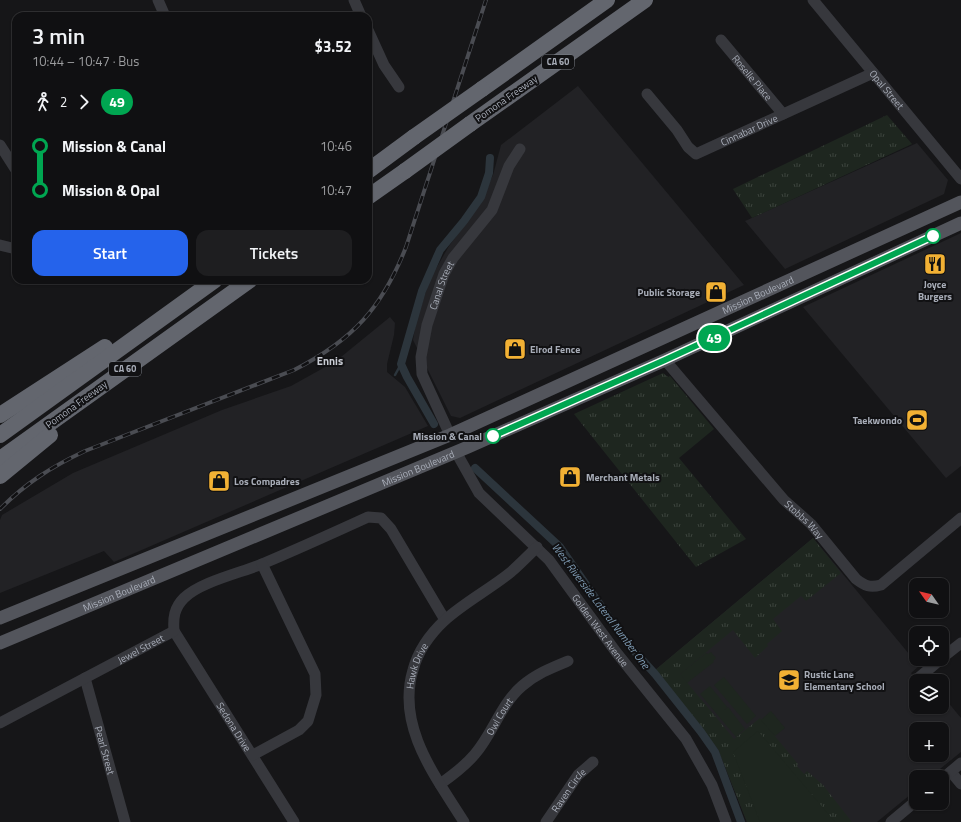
<!DOCTYPE html>
<html lang="en">
<head>
<meta charset="utf-8">
<style>
	body { margin:0; font-family:"Titillium Web",sans-serif; background:#1e1e20; color:#f1f3f6; height:100vh; display:flex; flex-direction:column; font-size:15px; white-space:nowrap }
	* { box-sizing:border-box; margin:0 }
	p { font-size:13px; color:#9c9d9f }
	.icon { flex:none; width:22px; height:22px; fill:none; stroke:currentColor; stroke-width:2; stroke-linecap:round; stroke-linejoin:round }
	.map { position:relative; flex:1; overflow:hidden }
	.sheet { position:absolute; left:12px; top:12px; width:360px; height:272px; display:flex; flex-direction:column; background:#101012; border-radius:12px; box-shadow:0 1px 3px #0004,0 0 0 1px #303032 }
	.sheet>* { flex:none }
	.badge { padding:0 8px; border-radius:13px; font-size:14px; line-height:26px }
	.needle { width:26px; rotate:304deg }
	.controls { position:absolute; left:909px; top:578px; display:grid; gap:8px }
	.controls a { display:grid; place-items:center; width:40px; height:40px; border-radius:8px; background:#101012; box-shadow:0 1px 3px #0004,0 0 0 1px #303032; font-size:20px }
	.map>.badge { position:absolute; translate:-50% -50%; box-shadow:0 0 0 2px #fff }
	.legs { display:flex; align-items:center; gap:6px; height:44px; padding:0 20px; font-size:13px }
	.legs p { margin-inline-start:auto }
	.summary { display:flex; align-items:center; justify-content:space-between; height:68px; padding:0 20px }
	h1 { font-size:22px; font-weight:600; line-height:30px }
	.action { display:flex; gap:8px; margin-top:auto; padding:8px 20px }
	.action a { flex:1; height:46px; border-radius:12px; background:#2563eb; color:#fff; font-size:16px; font-weight:600; line-height:46px; text-align:center }
	.action a+a { background:#1e1e20; color:#f1f3f6 }
	ul { padding:0 20px; list-style:none }
	li { display:flex; align-items:center; gap:14px; height:44px; font-size:15px }
	li i { display:grid; place-items:center; width:6px; height:100%; margin:0 5px; background:currentColor }
	li i::after { content:''; width:10px; height:10px; margin:-5px; border:3px solid; border-radius:50%; background:#101012 }
	li p { margin-inline-start:auto }
	li:first-child i { background:linear-gradient(#0000 50%,currentColor 0) }
	li:last-child i { background:linear-gradient(currentColor 50%,#0000 0) }
	.map>svg:first-child { display:block }
	.built { fill:#222225; fill-rule:evenodd }
	.grass { fill:url(#grass-tufts) }
	.park { fill:#1e261f }
	.lines { fill:none; stroke-linecap:round; stroke-linejoin:round }
	.stream { stroke:#2c353c; stroke-width:2.5 }
	.canal { stroke:#2c353c; stroke-width:8 }
	.minor { stroke:#37383d; stroke-width:11 }
	.major { stroke:#53555c; stroke-width:13 }
	.highway { stroke:#63666e; stroke-width:16 }
	.rail-casing { stroke:#4a4c52; stroke-width:4 }
	.rail { stroke:#111113; stroke-width:2.5; stroke-dasharray:8; stroke-linecap:butt }
	.highway-bridge { stroke:#63666e; stroke-width:16 }
	.line-1-casing { stroke:#fff; stroke-width:9 }
	.line-1 { stroke:#00a651; stroke-width:6 }
	.stop-1-dot { fill:#fff; stroke:#00a651; stroke-width:2 }
	.labels { text-anchor:middle; stroke-width:4; stroke-linejoin:round; paint-order:stroke }
	.shield { fill:#111113; stroke:#7b7e86; stroke-width:1 }
	.shield-label { font-size:9px; font-weight:bold; fill:#a8adb8 }
	.street-label { font-size:10px; fill:#a8adb8; stroke:#111113 }
	.poi-label { font-size:10px; font-weight:bold; fill:#a8adb8; stroke:#111113; text-anchor:start }
	.stop-label { font-size:10px; font-weight:bold; fill:#a8adb8; stroke:#111113; text-anchor:end }
	.neighbourhood-label { font-size:11px; font-weight:bold; fill:#c9ccd4; stroke:#111113 }
	.water-label { font-size:11px; font-style:italic; fill:#7f9bb3; stroke:#111113 }
</style>
</head>
<body>
<div class="map">
<svg width="961" height="822" viewBox="0 0 961 822">
	<defs>
		<pattern id="grass-tufts" width="24" height="20" patternUnits="userSpaceOnUse"><rect width="24" height="20" fill="#1e261f"/><path d="M3 7l-1-3M5 7V3M7 7l1-3M15 17l-1-3M17 17v-4M19 17l1-3" fill="none" stroke="#3c433d"/></pattern>
	</defs>
	<rect width="100%" height="100%" fill="#161618"/>
	<!-- built -->
	<g class="built">
		<path d="M578,86L744,285L460,418L451,416L413,340L416,322L430,279L449,246L476,209L493,175L501,145Z"/>
		<path d="M917,143L948,180L944,194L785,269L745,221Z"/>
		<path d="M961,233V466L946,478L803,307Z"/>
		<path d="M390,317L395,323L394,335L387,364V372L405,387L428,426L114,562L104,551L0,593V520L2,515L73,473L222,410L291,386L336,361Z"/>
		<path d="M813,538L919,666L911,673L918,681H916V707H942V695L961,718V752L930,777H916V790L877,822H747L718,749L654,671ZM916,729H942V755H916Z"/>
	</g>
	<!-- grass -->
	<g class="grass">
		<path d="M887,115L912,144L752,218L733,189Z"/>
		<path d="M663,373L668,377L670,376L714,429L679,458L746,539L696,567L574,414Z"/>
		<path d="M813,538L841,573L806,601L801,596L773,619L782,631L767,644L768,646L755,658L733,630L680,674L734,739L760,718L798,764L797,766L804,774L807,771L823,785L852,822H747L718,749L654,671Z"/>
	</g>
	<!-- park -->
	<g class="park">
		<path d="M711,652L716,658L713,661L714,662L687,683L680,674L706,653L708,654Z"/>
		<path d="M724,677L756,716L747,724L714,685Z"/>
		<path d="M710,686L727,707L724,710L728,707L745,729L736,737L700,694Z"/>
		<path d="M771,711L785,728L775,736L761,720Z"/>
		<path d="M758,731L835,822H760L733,752Z"/>
	</g>
	<g class="lines">
		<!-- stream -->
		<path class="stream" d="M395,375L401,364"/>
		<!-- canal -->
		<g class="canal">
			<path d="M434,424L407,377L401,364L422,291L440,250L464,221L481,197L489,173L490,158"/>
			<path d="M475,468L560,547L626,642L655,674L701,732L715,752L741,822"/>
		</g>
		<!-- minor -->
		<g class="minor">
			<path d="M158,0L165,16"/>
			<path d="M354,0L361,16"/>
			<path id="s1" d="M813,0L961,179"/>
			<path d="M368,30L384,65L399,87"/>
			<path id="s2" d="M721,40L783,114"/>
			<path id="s3" d="M647,94L677,130L688,147L696,154L873,73"/>
			<path d="M0,145L16,170"/>
			<path d="M0,245L16,249"/>
			<path id="s4" d="M665,360L784,500L811,524L856,579C865,586 870,588 881,585L961,518"/>
			<path id="s5" d="M450,435L422,374L421,357L427,325L444,274L453,258L492,210L509,166L520,149"/>
			<path id="s6" d="M456,452L479,493L549,560L616,652L686,739L712,785L726,822"/>
			<path id="s7" d="M174,631L294,822"/>
			<path d="M942,658L961,643"/>
			<path id="s8" d="M85,678L125,822"/>
			<path d="M916,680L941,659"/>
			<path id="s9" d="M0,723L174,631C173,618 174,608 184,598C200,582 240,573 262,564C298,549 333,533 368,517L381,518L391,529L445,620"/>
			<path d="M253,755L299,730L308,721L316,695L315,674L262,564"/>
			<path d="M951,772L961,784"/>
			<path d="M942,779L961,763"/>
			<path id="s10" d="M440,784C453,775 465,766 475,754C493,733 501,704 522,686C536,674 551,668 568,661"/>
			<path id="s11" d="M464,822C436,777 396,727 413,670C418,651 430,634 445,620C465,602 490,589 511,572C520,564 529,555 537,547"/>
			<path id="s12" d="M546,822L578,775L593,762"/>
			<path d="M891,822L916,801"/>
		</g>
		<!-- major -->
		<g class="major">
			<path id="s13" d="M0,618L450,435L961,202"/>
			<path id="s14" d="M0,643L468,447L665,360L961,223"/>
		</g>
		<!-- highway -->
		<g class="highway">
			<path d="M482,89L607,0"/>
			<path d="M470,124L645,0"/>
			<path d="M368,171L414,137"/>
			<path d="M368,197L405,171"/>
			<path d="M0,415L105,347"/>
			<path d="M0,435L215,280"/>
			<path d="M0,459L250,280"/>
			<path d="M0,476L50,435"/>
		</g>
		<!-- rail casing -->
		<g class="rail-casing">
			<path id="rail" d="M0,509C26,483 51,467 85,451L294,370C353,340 382,308 406,247L486,0"/>
		</g>
		<!-- rail -->
		<use href="#rail" class="rail"/>
		<!-- highway-bridge -->
		<g class="highway-bridge">
			<path d="M414,137L482,89"/>
			<path d="M405,171L470,124"/>
		</g>
	</g>
	<g class="lines">
		<!-- line-1 casing -->
		<g class="line-1-casing">
			<path id="line-1" d="M493,436L665,360L933,236"/>
		</g>
		<!-- line-1 -->
		<use href="#line-1" class="line-1"/>
	</g>
	<!-- icons -->
	<defs>
		<g id="restaurant-square" transform="scale(1.15)"><rect x="-9" y="-9" width="18" height="18" rx="4" fill="#f2b134" stroke="#111113"/><path d="M-5-6h1v4h1v-4h1v4h1v-4h1v5L-1.5 .5V6h-2V.5L-5-1ZM5-6V6H3V1.5H1.5Q1.5-4 5-6Z" fill="#111"/></g>
		<g id="shop-square" transform="scale(1.15)"><rect x="-9" y="-9" width="18" height="18" rx="4" fill="#f2b134" stroke="#111113"/><path d="M-5-2.5h2.3a2.7 3.5 0 0 1 5.4 0H5L5.5 6h-11ZM-1.5-2.5h3a1.5 2.3 0 0 0-3 0Z" fill="#111"/></g>
		<g id="stadium-square" transform="scale(1.15)"><rect x="-9" y="-9" width="18" height="18" rx="4" fill="#f2b134" stroke="#111113"/><path d="M0-5a6.5 5 0 1 0 0 10a6.5 5 0 1 0 0-10ZM-3.5-1.8h7v3.6h-7Z" fill="#111"/></g>
		<g id="school-square" transform="scale(1.15)"><rect x="-9" y="-9" width="18" height="18" rx="4" fill="#f2b134" stroke="#111113"/><path d="M0-5L7-2L0 1L-7-2ZM-4 1L0 2.5L4 1V4Q0 6-4 4Z" fill="#111"/></g>
	</defs>
	<g fill-rule="evenodd">
		<use href="#restaurant-square" x="935" y="264"/>
		<use href="#shop-square" x="716" y="292"/>
		<use href="#shop-square" x="515" y="349"/>
		<use href="#stadium-square" x="917" y="420"/>
		<use href="#shop-square" x="570" y="477"/>
		<use href="#shop-square" x="219" y="481"/>
		<use href="#school-square" x="789" y="680"/>
	</g>
	<!-- markers -->
	<g class="stop-1-dot">
		<circle cx="933" cy="236" r="7"/>
		<circle cx="493" cy="436" r="7"/>
	</g>
	<g class="labels">
		<!-- shield labels -->
		<g class="shield">
			<rect x="542" y="55" width="32" height="14" rx="3"/>
			<rect x="109" y="362" width="32" height="14" rx="3"/>
		</g>
		<g class="shield-label">
			<text x="558" y="65">CA 60</text>
			<text x="125" y="372">CA 60</text>
		</g>
		<!-- street labels -->
		<g class="street-label">
			<text dy="4" stroke="none"><textPath href="#s2" startOffset="49">Roselle Place</textPath></text>
			<text dy="4" stroke="none"><textPath href="#s1" startOffset="116">Opal Street</textPath></text>
			<text transform="translate(506 98) rotate(-35)" y="4">Pomona Freeway</text>
			<text dy="4" stroke="none"><textPath href="#s3" startOffset="136">Cinnabar Drive</textPath></text>
			<text dy="4" stroke="none"><textPath href="#s5" startOffset="159">Canal Street</textPath></text>
			<text dy="4" stroke="none"><textPath href="#s13" startOffset="824">Mission Boulevard</textPath></text>
			<text transform="translate(76 404) rotate(-36)" y="4">Pomona Freeway</text>
			<text dy="4" stroke="none"><textPath href="#s14" startOffset="453">Mission Boulevard</textPath></text>
			<text dy="4" stroke="none"><textPath href="#s4" startOffset="212">Stobbs Way</textPath></text>
			<text dy="4" stroke="none"><textPath href="#s14" startOffset="129">Mission Boulevard</textPath></text>
			<text dy="4" stroke="none"><textPath href="#s6" startOffset="231">Golden West Avenue</textPath></text>
			<text dy="4" stroke="none"><textPath href="#s9" startOffset="159">Jewel Street</textPath></text>
			<text dy="4" stroke="none"><textPath href="#s11" startOffset="171">Hawk Drive</textPath></text>
			<text dy="4" stroke="none"><textPath href="#s10" startOffset="91">Owl Court</textPath></text>
			<text dy="4" stroke="none"><textPath href="#s7" startOffset="113">Sedona Drive</textPath></text>
			<text dy="4" stroke="none"><textPath href="#s8" startOffset="75">Pearl Street</textPath></text>
			<text dy="4" stroke="none"><textPath href="#s12" startOffset="39">Raven Circle</textPath></text>
		</g>
		<!-- poi labels -->
		<g class="poi-label">
			<text x="935" y="288" text-anchor="middle">Joyce<tspan x="935" dy="12">Burgers</tspan></text>
			<text x="700" y="296" text-anchor="end">Public Storage</text>
			<text x="530" y="353">Elrod Fence</text>
			<text x="902" y="424" text-anchor="end">Taekwondo</text>
			<text x="586" y="481">Merchant Metals</text>
			<text x="234" y="485">Los Compadres</text>
			<text x="804" y="678">Rustic Lane<tspan x="804" dy="12">Elementary School</tspan></text>
		</g>
		<!-- stop labels -->
		<g class="stop-label">
			<text x="482" y="440">Mission &amp; Canal</text>
		</g>
		<!-- neighbourhood labels -->
		<g class="neighbourhood-label">
			<text x="330" y="365">Ennis</text>
		</g>
		<!-- water labels -->
		<g class="water-label">
			<text transform="translate(601 606) rotate(53)" y="4">West Riverside Lateral Number One</text>
		</g>
	</g>
</svg>
<div class="controls">
<a><svg class="needle" viewBox="-14 -14 28 28"><path d="M0-13l5 13h-10z" fill="#e53935"/><path d="M0 13l5-13h-10z" fill="#9c9d9f"/></svg></a>
<a><svg class="icon" aria-label="locate" viewBox="0 0 24 24"><circle cx="12" cy="12" r="6"/><path d="M12 2v4M12 18v4M2 12h4M18 12h4"/></svg></a>
<a><svg class="icon" aria-label="layers" viewBox="0 0 24 24"><path d="M12 4l9 5-9 5-9-5zM3 14l9 5 9-5"/></svg></a>
<a>+</a>
<a>−</a>
</div>
<b class="badge" style="left:714px;top:338px;background:#00a651;color:#fff">49</b>
<section class="sheet">
<div class="summary"><div><h1>3 min</h1><p>10:44 – 10:47 · Bus</p></div><b>$3.52</b></div>
<div class="legs"><svg class="icon" aria-label="walk" viewBox="0 0 24 24"><circle cx="13" cy="4" r="2"/><path d="M13 8l-2 6 4 7M11 14l-3 7M7 12l3-4h3l4 4"/></svg>2<svg class="icon" aria-label="forward" viewBox="0 0 24 24"><path d="M9 5l7 7-7 7"/></svg><b class="badge" style="background:#00a651;color:#fff">49</b></div>
<ul>
<li><i style="color:#00a651"></i><b>Mission &amp; Canal</b><p>10:46</p></li>
<li><i style="color:#00a651"></i><b>Mission &amp; Opal</b><p>10:47</p></li>
</ul>
<div class="action"><a>Start</a><a>Tickets</a></div>
</section>
</div>
</body>
</html>
